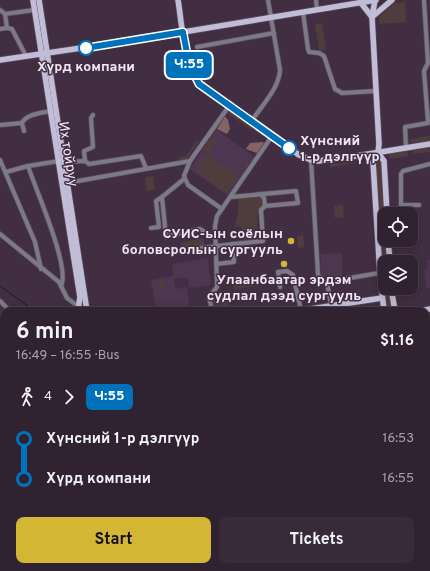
<!DOCTYPE html>
<html lang="en">
<head>
<meta charset="utf-8">
<style>
	body { margin:0; font-family:Overpass,sans-serif; background:#392a3a; color:#f1f3f6; height:100vh; display:flex; flex-direction:column; font-size:15px; white-space:nowrap }
	* { box-sizing:border-box; margin:0 }
	p { font-size:13px; color:#a8a4ac }
	.icon { flex:none; width:22px; height:22px; fill:none; stroke:currentColor; stroke-width:2; stroke-linecap:round; stroke-linejoin:round }
	.map { position:relative; flex:1; overflow:hidden }
	.drawer { position:absolute; left:0px; top:307px; width:430px; height:264px; display:flex; flex-direction:column; background:#312232; border-radius:12px 12px 0 0; box-shadow:0 2px 10px #0003,0 0 0 1px #4c3f4d }
	.drawer>* { flex:none }
	.badge { padding:0 8px; border-radius:6px; font-size:14px; line-height:26px }
	.tools { position:absolute; left:378px; top:207px; display:grid; gap:8px }
	.tools a { display:grid; place-items:center; width:40px; height:40px; border-radius:8px; background:#312232; box-shadow:0 2px 10px #0003,0 0 0 1px #4c3f4d; font-size:20px }
	.map>.badge { position:absolute; translate:-50% -50%; box-shadow:0 0 0 2px #fff }
	.legs { display:flex; align-items:center; gap:6px; height:44px; padding:0 16px; font-size:13px }
	.legs p { margin-inline-start:auto }
	.headline { display:flex; align-items:center; justify-content:space-between; height:68px; padding:0 16px }
	h1 { font-size:22px; font-weight:700; line-height:30px }
	.action { display:flex; gap:8px; margin-top:auto; padding:8px 16px }
	.action a { flex:1; height:46px; border-radius:8px; background:#d4b635; color:#111; font-size:16px; font-weight:700; line-height:46px; text-align:center }
	.action a+a { background:#392a3a; color:#f1f3f6 }
	ul { padding:0 16px; list-style:none }
	li { display:flex; align-items:center; gap:14px; height:40px; font-size:15px }
	li i { display:grid; place-items:center; width:6px; height:100%; margin:0 5px; background:currentColor }
	li i::after { content:''; width:10px; height:10px; margin:-5px; border:3px solid; border-radius:50%; background:#312232 }
	li p { margin-inline-start:auto }
	li:first-child i { background:linear-gradient(#0000 50%,currentColor 0) }
	li:last-child i { background:linear-gradient(currentColor 50%,#0000 0) }
	.map>svg:first-child { display:block }
	.built { fill:#4d3650 }
	.green { fill:#4f3d3d }
	.forest { fill:#856365 }
	.lines { fill:none; stroke-linecap:round; stroke-linejoin:round }
	.stream { stroke:#161d33; stroke-width:1 }
	.minor-casing { stroke:#5d4b5f; stroke-width:5.5 }
	.major-casing { stroke:#5d4b5f; stroke-width:7 }
	.minor { stroke:#7c7a86; stroke-width:4 }
	.major { stroke:#c2bdd7; stroke-width:5.5 }
	.line-1-casing { stroke:#fff; stroke-width:9 }
	.line-1 { stroke:#0072bc; stroke-width:6 }
	.stop-1-dot { fill:#fff; stroke:#0072bc; stroke-width:2 }
	.poi-dot { fill:#d4b635; stroke:#412e43; stroke-width:1.5 }
	.labels { text-anchor:middle; stroke-width:3; stroke-linejoin:round; paint-order:stroke }
	.stop-label { font-size:14px; font-weight:bold; fill:#f2e6f3; stroke:#412e43 }
	.street-label { font-size:14px; fill:#f2e6f3; stroke:#412e43 }
	.poi-label { font-size:14px; font-weight:bold; fill:#f2e6f3; stroke:#412e43; text-anchor:end }
</style>
</head>
<body>
<div class="map">
<svg width="430" height="571" viewBox="0 0 430 571">
	<rect width="100%" height="100%" fill="#412e43"/>
	<!-- built -->
	<g class="built">
		<path d="M216,129L255,157L228,196L190,169Z"/>
		<path d="M342,253V277H322L320,254Z"/>
		<path d="M208,258L211,285L189,288L187,277L174,279L176,289L187,287L190,311H156L151,280L173,276L172,264Z"/>
		<path d="M427,260H430V288H426L424,270L428,268Z"/>
		<rect x="61" y="567" width="82" height="4"/>
	</g>
	<!-- green -->
	<g class="green">
		<path d="M405,2L406,22L379,24V17L394,4Z"/>
		<path d="M322,23L326,50L319,51L315,24Z"/>
		<path d="M195,70H199L206,79V86L202,83Z"/>
		<path d="M231,112L254,128L252,130L227,113Z"/>
		<path d="M260,122L282,137L281,139L259,124Z"/>
		<path d="M430,136V141L411,143L410,139Z"/>
		<path d="M211,137L217,142L209,154L202,150Z"/>
		<path d="M283,138L305,154L317,157L331,156C308,161 300,153 281,140Z"/>
		<path d="M197,140L199,141L187,159L179,160V157L186,156Z"/>
		<path d="M430,147V152L413,154V150Z"/>
		<path d="M408,151V156L389,159V154Z"/>
		<path d="M210,156L236,175V182L229,191H223L197,173V167L203,158Z"/>
		<path d="M377,158L383,162L385,240H387L388,262H385V288H390L393,311H385L375,162Z"/>
		<path d="M356,162V163L330,167V164Z"/>
		<path d="M153,176L155,190L147,191L145,177Z"/>
		<path d="M261,195L262,206L259,209L260,213L257,214L258,239L243,240L241,226L235,227L238,212V198Z"/>
		<path d="M343,205L344,217L335,218L334,206Z"/>
		<path d="M303,235L304,247L298,248L297,236Z"/>
		<path d="M203,238L205,245L181,249V243Z"/>
		<path d="M164,279L166,290L160,291L158,280Z"/>
		<path d="M259,279L260,285L234,290L233,283Z"/>
		<path d="M220,291L223,298H228L229,308L228,311H215L212,299Z"/>
	</g>
	<!-- forest -->
	<g class="forest">
		<path d="M225,116L228,120L230,129L227,134L217,129Z"/>
		<path d="M250,143L263,142L264,143L257,153L246,149Z"/>
	</g>
	<g class="lines">
		<!-- stream -->
		<g class="stream">
			<path d="M0,286L28,306L32,311"/>
			<path d="M426,526L430,527"/>
		</g>
		<!-- minor casing -->
		<g class="minor-casing">
			<g id="minor">
				<path d="M316,0L317,10"/>
				<path d="M0,10L5,14L34,10"/>
				<path d="M303,12L308,49L309,52L319,53L324,56L335,89L342,93L376,91"/>
				<path d="M5,14L7,28L12,29L26,56"/>
				<path d="M0,29L7,28"/>
				<path d="M197,47L274,33"/>
				<path d="M251,122C261,106 279,89 280,70L268,0"/>
				<path d="M0,125L22,123"/>
				<path d="M24,131L22,123C26,114 42,113 51,111"/>
				<path d="M406,147L405,127L428,123V121L424,71L428,63L424,0"/>
				<path d="M0,160L35,242L41,269"/>
				<path d="M311,160L318,274L320,279L327,282L331,305"/>
				<path d="M85,161L84,151L93,147L91,118L93,115"/>
				<path d="M190,161L184,176L188,185L222,209"/>
				<path d="M64,162L85,161L89,164L141,156L146,168"/>
				<path d="M28,166C35,188 71,268 61,286"/>
				<path d="M6,172L28,166L59,161"/>
				<path d="M67,183L190,161L229,106"/>
				<path d="M231,197L296,191L298,203L265,206L264,198L261,194"/>
				<path d="M401,205L402,214"/>
				<path d="M419,205H401V174L403,171L430,164"/>
				<path d="M151,228L159,227L156,201L162,197"/>
				<path d="M0,234L59,282L67,298L79,307"/>
				<path d="M168,236L200,229L215,238"/>
				<path d="M166,237L162,197L184,179"/>
				<path d="M172,252L233,244"/>
				<path d="M216,264L234,262L233,244L263,241L261,210L265,206"/>
				<path d="M327,282L379,273"/>
				<path d="M280,287L278,272L287,271L293,275L301,310"/>
				<path d="M0,301L10,311"/>
				<path d="M333,305L334,311"/>
				<path d="M212,311L209,297L217,287V283L215,226L217,216L272,136"/>
				<path d="M3,400H4"/>
				<path d="M0,413L4,409"/>
				<path d="M0,427L4,429"/>
				<path d="M0,455L4,458"/>
				<path d="M426,476H430"/>
				<path d="M0,481L4,484"/>
				<path d="M0,492L4,490"/>
				<path d="M0,518L4,510"/>
				<path d="M26,567V571"/>
				<path d="M51,567V571"/>
				<path d="M157,567V571"/>
				<path d="M349,567V571"/>
				<path d="M369,571V567"/>
			</g>
		</g>
		<!-- major casing -->
		<g class="major-casing">
			<g id="major">
				<path d="M33,0L80,297L78,311"/>
				<path d="M39,0L87,311"/>
				<path d="M178,0C183,30 183,71 207,91L299,155L311,160L318,161L356,156L430,144"/>
				<path d="M375,0L372,17L379,144L378,153L373,162L380,274L384,311"/>
				<path d="M362,1L361,3L372,17L392,0"/>
				<path d="M0,60L135,40L376,0"/>
				<path d="M378,153L384,161L387,214"/>
				<path d="M388,240L390,262"/>
				<path d="M391,288L395,311"/>
				<path d="M297,311L382,298"/>
				<path d="M421,311L430,309"/>
				<path d="M0,370L4,369"/>
				<path d="M426,427L430,426"/>
				<path d="M426,495L430,506"/>
				<path d="M426,518H430"/>
				<path d="M193,567L195,571"/>
				<path d="M201,567L203,571"/>
				<path d="M323,571L328,567"/>
			</g>
		</g>
		<!-- minor -->
		<use href="#minor" class="minor"/>
		<!-- major -->
		<use href="#major" class="major"/>
	</g>
	<g class="lines">
		<!-- line-1 casing -->
		<g class="line-1-casing">
			<path id="line-1" d="M86,48L183,32L189,64L199,84L289,148"/>
		</g>
		<!-- line-1 -->
		<use href="#line-1" class="line-1"/>
	</g>
	<!-- markers -->
	<g class="stop-1-dot">
		<circle cx="86" cy="48" r="7"/>
		<circle cx="289" cy="148" r="7"/>
	</g>
	<g class="poi-dot">
		<circle cx="291" cy="241" r="4"/>
		<circle cx="284" cy="264" r="4"/>
	</g>
	<g class="labels">
		<!-- stop labels -->
		<g class="stop-label">
			<text x="86" y="71">Хүрд компани</text>
			<text x="300" y="145" text-anchor="start">Хүнсний<tspan x="300" dy="16">1-р дэлгүүр</tspan></text>
		</g>
		<!-- street labels -->
		<g class="street-label">
			<text transform="translate(69 154) rotate(81)" y="5">Их тойруу</text>
		</g>
		<!-- poi labels -->
		<g class="poi-label">
			<text x="283" y="238">СУИС-ын соёлын<tspan x="283" dy="16">боловсролын сургууль</tspan></text>
			<text x="284" y="284" text-anchor="middle">Улаанбаатар эрдэм<tspan x="284" dy="16">судлал дээд сургууль</tspan></text>
		</g>
	</g>
</svg>
<div class="tools">
<a><svg class="icon" aria-label="locate" viewBox="0 0 24 24"><circle cx="12" cy="12" r="6"/><path d="M12 2v4M12 18v4M2 12h4M18 12h4"/></svg></a>
<a><svg class="icon" aria-label="layers" viewBox="0 0 24 24"><path d="M12 4l9 5-9 5-9-5zM3 14l9 5 9-5"/></svg></a>
</div>
<b class="badge" style="left:189px;top:65px;background:#0072bc;color:#fff">Ч:55</b>
<section class="drawer">
<div class="headline"><div><h1>6 min</h1><p>16:49 – 16:55 · Bus</p></div><b>$1.16</b></div>
<div class="legs"><svg class="icon" aria-label="walk" viewBox="0 0 24 24"><circle cx="13" cy="4" r="2"/><path d="M13 8l-2 6 4 7M11 14l-3 7M7 12l3-4h3l4 4"/></svg>4<svg class="icon" aria-label="forward" viewBox="0 0 24 24"><path d="M9 5l7 7-7 7"/></svg><b class="badge" style="background:#0072bc;color:#fff">Ч:55</b></div>
<ul>
<li><i style="color:#0072bc"></i><b>Хүнсний 1-р дэлгүүр</b><p>16:53</p></li>
<li><i style="color:#0072bc"></i><b>Хүрд компани</b><p>16:55</p></li>
</ul>
<div class="action"><a>Start</a><a>Tickets</a></div>
</section>
</div>
</body>
</html>
